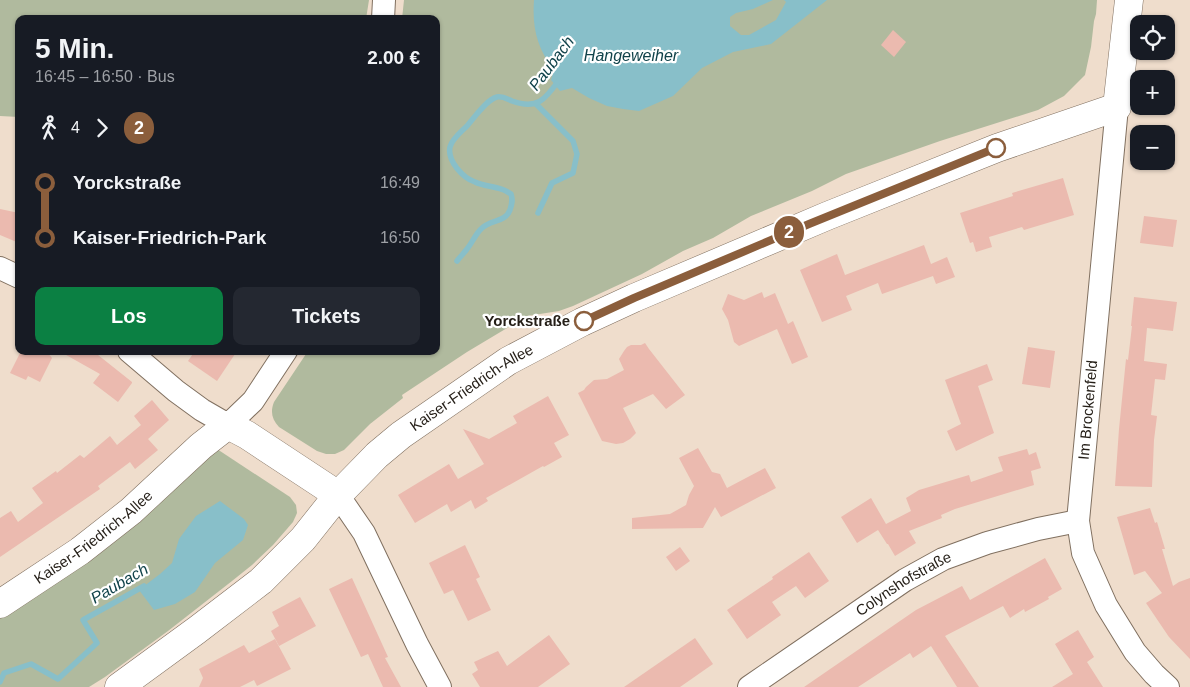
<!DOCTYPE html>
<html lang="de">
<head>
<meta charset="utf-8">
<style>
	body { margin:0; font-family:Arial,sans-serif; background:#242831; color:#f1f3f6; height:100vh; display:flex; flex-direction:column; font-size:19px; white-space:nowrap }
	* { box-sizing:border-box; margin:0 }
	p { font-size:16px; color:#9ea1a6 }
	.icon { flex:none; width:28px; height:28px; fill:none; stroke:currentColor; stroke-width:2; stroke-linecap:round; stroke-linejoin:round }
	.map { position:relative; flex:1; overflow:hidden }
	.drawer { position:absolute; left:15px; top:15px; width:425px; height:340px; display:flex; flex-direction:column; background:#171b24; border-radius:10px; box-shadow:0 1px 4px #0004 }
	.drawer>* { flex:none }
	.badge { padding:0 10px; border-radius:16px; font-size:18px; line-height:32px }
	.tools { position:absolute; left:1130px; top:15px; display:grid; gap:10px }
	.tools a { display:grid; place-items:center; width:45px; height:45px; border-radius:10px; background:#171b24; box-shadow:0 1px 4px #0004; font-size:25px }
	.map>.badge { position:absolute; translate:-50% -50%; box-shadow:0 0 0 2px #fff }
	.legs { display:flex; align-items:center; gap:8px; height:55px; padding:0 20px; font-size:16px }
	.legs p { margin-inline-start:auto }
	.summary { display:flex; align-items:center; justify-content:space-between; height:85px; padding:0 20px }
	h1 { font-size:28px; font-weight:600; line-height:38px }
	.button { display:flex; gap:10px; margin-top:auto; padding:10px 20px }
	.button a { flex:1; height:58px; border-radius:10px; background:#0b8043; color:#fff; font-size:20px; font-weight:600; line-height:58px; text-align:center }
	.button a+a { background:#242831; color:#f1f3f6 }
	ul { padding:0 20px; list-style:none }
	li { display:flex; align-items:center; gap:18px; height:55px; font-size:19px }
	li i { display:grid; place-items:center; width:8px; height:100%; margin:0 6px; background:currentColor }
	li i::after { content:''; width:12px; height:12px; margin:-6px; border:4px solid; border-radius:50%; background:#171b24 }
	li p { margin-inline-start:auto }
	li:first-child i { background:linear-gradient(#0000 50%,currentColor 0) }
	li:last-child i { background:linear-gradient(currentColor 50%,#0000 0) }
	.map>svg:first-child { display:block }
	.green { fill:#b0ba9e }
	.water { fill:#88bfc9 }
	.lines { fill:none; stroke-linecap:round; stroke-linejoin:round }
	.stream { stroke:#88bfc9; stroke-width:5.5 }
	.building { fill:#ebbaaf }
	.minor-casing { stroke:#807060; stroke-width:24 }
	.tertiary-casing { stroke:#807060; stroke-width:29 }
	.minor { stroke:#fff; stroke-width:22 }
	.tertiary { stroke:#fff; stroke-width:28 }
	.line-1-casing { stroke:#fff; stroke-width:11 }
	.line-1 { stroke:#8b5e3c; stroke-width:8 }
	.stop-1-dot { fill:#fff; stroke:#8b5e3c; stroke-width:2.5 }
	.labels { text-anchor:middle; stroke-width:4.5; stroke-linejoin:round; paint-order:stroke }
	.stop-label { font-size:15px; font-weight:bold; fill:#241e17; stroke:#fff; text-anchor:end }
	.street-label { font-size:15px; fill:#241e17; stroke:#fff }
	.water-label { font-size:16px; font-style:italic; fill:#10424a; stroke:#fff }
</style>
</head>
<body>
<div class="map">
<svg width="1190" height="687" viewBox="0 0 1190 687">
	<rect width="100%" height="100%" fill="#efddcc"/>
	<!-- green -->
	<g class="green">
		<path d="M0,0H369L366,19H19V117L0,116Z"/>
		<path d="M404,0H1097L1096,14L1094,21L1091,47L1085,75L1064,96L1038,110L940,141L846,174L812,191L751,216L713,238L683,251L642,274L573,306L559,311L527,316L467,352L402,395L403,398L370,424L344,450L335,454H326L317,451L279,427C272,419 270,412 274,402L308,351H436V19H402Z"/>
		<path d="M217,449L290,497L296,505L297,513L293,522L273,545L252,565L232,581L168,631L105,677L89,687H0V615Z"/>
	</g>
	<!-- water -->
	<g class="water">
		<path d="M534,0H773L753,9L736,13L730,17V26L741,35H749L776,20L786,2L784,0H827L771,44L733,52L702,68L673,96L639,111L623,109L607,106L589,98L572,88L560,91L551,80L554,70C537,48 532,28 534,0Z"/>
		<path d="M220,501L244,519L248,525L243,540L215,563L195,592L175,604L154,610L139,590L160,574L172,563L179,539L196,516Z"/>
	</g>
	<g class="lines">
		<!-- stream -->
		<g class="stream">
			<path d="M536,104L573,141L577,154L573,173L552,183L538,213"/>
			<path d="M457,261C460,257 464,253 467,249C472,243 475,235 481,229C490,219 505,223 510,210C512,204 513,200 511,194C508,192 505,190 501,189C493,186 483,186 475,182C463,178 447,161 450,147C452,139 461,132 467,126C474,118 487,99 497,97C503,96 507,99 512,101C537,110 545,100 559,80"/>
			<path d="M0,682L4,673L31,664L58,679L97,643L83,620L144,586"/>
		</g>
	</g>
	<!-- building -->
	<g class="building">
		<path d="M893,30L906,42L894,57L881,45Z"/>
		<path d="M1063,178L1074,215L1024,230L1022,227L989,237L992,247L976,252L973,242L970,243L960,213L1013,196L1012,193Z"/>
		<path d="M0,209L19,213V243L0,235Z"/>
		<path d="M1144,216L1177,220L1173,247L1140,243Z"/>
		<path d="M924,245L931,264L947,257L955,277L936,284L933,276L882,294L878,283L846,296L852,310L822,322L800,270L837,254L845,275Z"/>
		<path d="M762,292L764,298L775,293L788,324L793,321L808,357L792,364L777,329L739,346L734,342L728,320L722,309L728,294L744,300Z"/>
		<path d="M1134,297L1177,302L1173,331L1147,328L1144,361L1167,364L1165,380L1155,379L1151,415L1157,416L1154,440L1152,487L1115,486L1119,429L1126,359L1128,360L1132,326H1131Z"/>
		<path d="M645,343L649,349L685,395L666,409L653,394L623,408L636,433L630,439L623,443L616,444L602,441L578,393L584,390L586,387L594,380L607,379L624,370L619,359L624,351L627,347L631,345H641Z"/>
		<path d="M1028,347L1055,351L1050,388L1022,384Z"/>
		<path d="M21,351H46L52,358L40,382L28,376L26,380L10,373Z"/>
		<path d="M59,351H93L132,382V383L118,402L93,383L100,374Z"/>
		<path d="M195,351H237L217,381L188,361Z"/>
		<path d="M987,364L993,380L978,386L994,433L956,451L947,431L961,424L945,380Z"/>
		<path d="M548,396L569,435L554,443L562,457L544,467L543,466L486,498L488,501L475,509L471,500L451,512L447,504L415,523L398,495L449,464L458,479L484,464L463,429L489,439L517,423L513,416Z"/>
		<path d="M152,400L169,420L148,439L158,450L135,469L130,462L98,486L100,489L0,557V518L11,511L18,522L43,503L32,488L56,471L57,473L80,455L84,458L110,436L117,445L141,425L134,416Z"/>
		<path d="M698,448L712,472L720,474L727,488L765,468L776,488L721,517L715,507L703,528L632,529V518L670,514L686,505L689,495L694,486L679,458Z"/>
		<path d="M1027,449L1029,455L1036,452L1041,468L1031,471L1034,485L955,509L941,515L942,518L909,531L916,543L895,556L888,544H887L878,530L857,543L841,517L871,498L886,524L911,511L906,498L919,490L969,475L971,482L1003,471L998,457Z"/>
		<path d="M1150,508L1155,523L1157,522L1165,549H1162L1173,586L1179,582L1190,578V659L1169,637L1146,603L1162,593L1145,571L1134,575L1117,517Z"/>
		<path d="M465,545L480,577L476,579L491,610L468,621L453,590L444,594L429,563Z"/>
		<path d="M680,547L690,561L676,571L666,557Z"/>
		<path d="M809,552L829,581L805,598L796,586L772,602L781,615L747,639L727,610L773,579L772,577Z"/>
		<path d="M1045,558L1062,589L1048,597L1049,599L1025,612L1024,609L1010,618L1003,606L945,636L979,687H957L931,646L913,658L910,653L858,687H804L916,610L962,586L970,600Z"/>
		<path d="M352,578L388,657L385,658L401,687H383L368,654L361,657L329,589Z"/>
		<path d="M300,597L316,626L279,646L271,631L279,626L272,612Z"/>
		<path d="M1078,630L1094,657L1087,662L1103,687H1052L1073,674L1055,644Z"/>
		<path d="M549,635L570,664L538,687H480L472,674L478,670L474,662L498,651L507,666Z"/>
		<path d="M695,638L713,664L680,687H624Z"/>
		<path d="M275,639L291,669L257,686L254,680L240,687H199L203,678L199,669L244,645L249,653Z"/>
	</g>
	<g class="lines">
		<!-- minor casing -->
		<g class="minor-casing">
			<g id="minor">
				<path d="M383,19L384,0"/>
				<path d="M1117,107L1078,521L1083,553L1106,605L1135,652L1154,674L1168,687"/>
				<path d="M0,268L19,277"/>
				<path d="M129,351L176,391L202,410L228,425L253,401L286,351"/>
				<path d="M338,495L364,533L417,644L440,687"/>
				<path id="s1" d="M749,687L905,580L943,559L987,543L1038,529L1078,521"/>
			</g>
		</g>
		<!-- tertiary casing -->
		<g class="tertiary-casing">
			<g id="tertiary">
				<path id="s2" d="M0,604L80,551L131,511L201,446L228,425L247,435L338,495"/>
				<path id="s3" d="M119,687L197,630L261,581L303,539L338,495L377,455L401,435L508,361L582,322L634,298L827,216L997,148L1117,107L1129,0"/>
			</g>
		</g>
		<!-- minor -->
		<use href="#minor" class="minor"/>
		<!-- tertiary -->
		<use href="#tertiary" class="tertiary"/>
	</g>
	<g class="lines">
		<!-- line-1 casing -->
		<g class="line-1-casing">
			<path id="line-1" d="M584,321L634,298L809,224L996,148"/>
		</g>
		<!-- line-1 -->
		<use href="#line-1" class="line-1"/>
	</g>
	<!-- markers -->
	<g class="stop-1-dot">
		<circle cx="996" cy="148" r="9"/>
		<circle cx="584" cy="321" r="9"/>
	</g>
	<g class="labels">
		<!-- stop labels -->
		<g class="stop-label">
			<text x="570" y="326">Yorckstraße</text>
		</g>
		<!-- street labels -->
		<g class="street-label">
			<text dy="5" stroke="none"><textPath href="#s3" startOffset="465">Kaiser-Friedrich-Allee</textPath></text>
			<text transform="translate(1088 410) rotate(-85)" y="5">Im Brockenfeld</text>
			<text dy="5" stroke="none"><textPath href="#s2" startOffset="115">Kaiser-Friedrich-Allee</textPath></text>
			<text dy="5" stroke="none"><textPath href="#s1" startOffset="186">Colynshofstraße</textPath></text>
		</g>
		<!-- water labels -->
		<g class="water-label">
			<text x="631" y="61">Hangeweiher</text>
			<text transform="translate(551 63) rotate(-53)" y="6">Paubach</text>
			<text transform="translate(119 583) rotate(-30)" y="6">Paubach</text>
		</g>
	</g>
</svg>
<div class="tools">
<a><svg class="icon" aria-label="locate" viewBox="0 0 24 24"><circle cx="12" cy="12" r="6"/><path d="M12 2v4M12 18v4M2 12h4M18 12h4"/></svg></a>
<a>+</a>
<a>−</a>
</div>
<b class="badge" style="left:789px;top:232px;background:#8b5e3c;color:#fff">2</b>
<section class="drawer">
<div class="summary"><div><h1>5 Min.</h1><p>16:45 – 16:50 · Bus</p></div><b>2.00 €</b></div>
<div class="legs"><svg class="icon" aria-label="walk" viewBox="0 0 24 24"><circle cx="13" cy="4" r="2"/><path d="M13 8l-2 6 4 7M11 14l-3 7M7 12l3-4h3l4 4"/></svg>4<svg class="icon" aria-label="forward" viewBox="0 0 24 24"><path d="M9 5l7 7-7 7"/></svg><b class="badge" style="background:#8b5e3c;color:#fff">2</b></div>
<ul>
<li><i style="color:#8b5e3c"></i><b>Yorckstraße</b><p>16:49</p></li>
<li><i style="color:#8b5e3c"></i><b>Kaiser-Friedrich-Park</b><p>16:50</p></li>
</ul>
<div class="button"><a>Los</a><a>Tickets</a></div>
</section>
</div>
</body>
</html>
